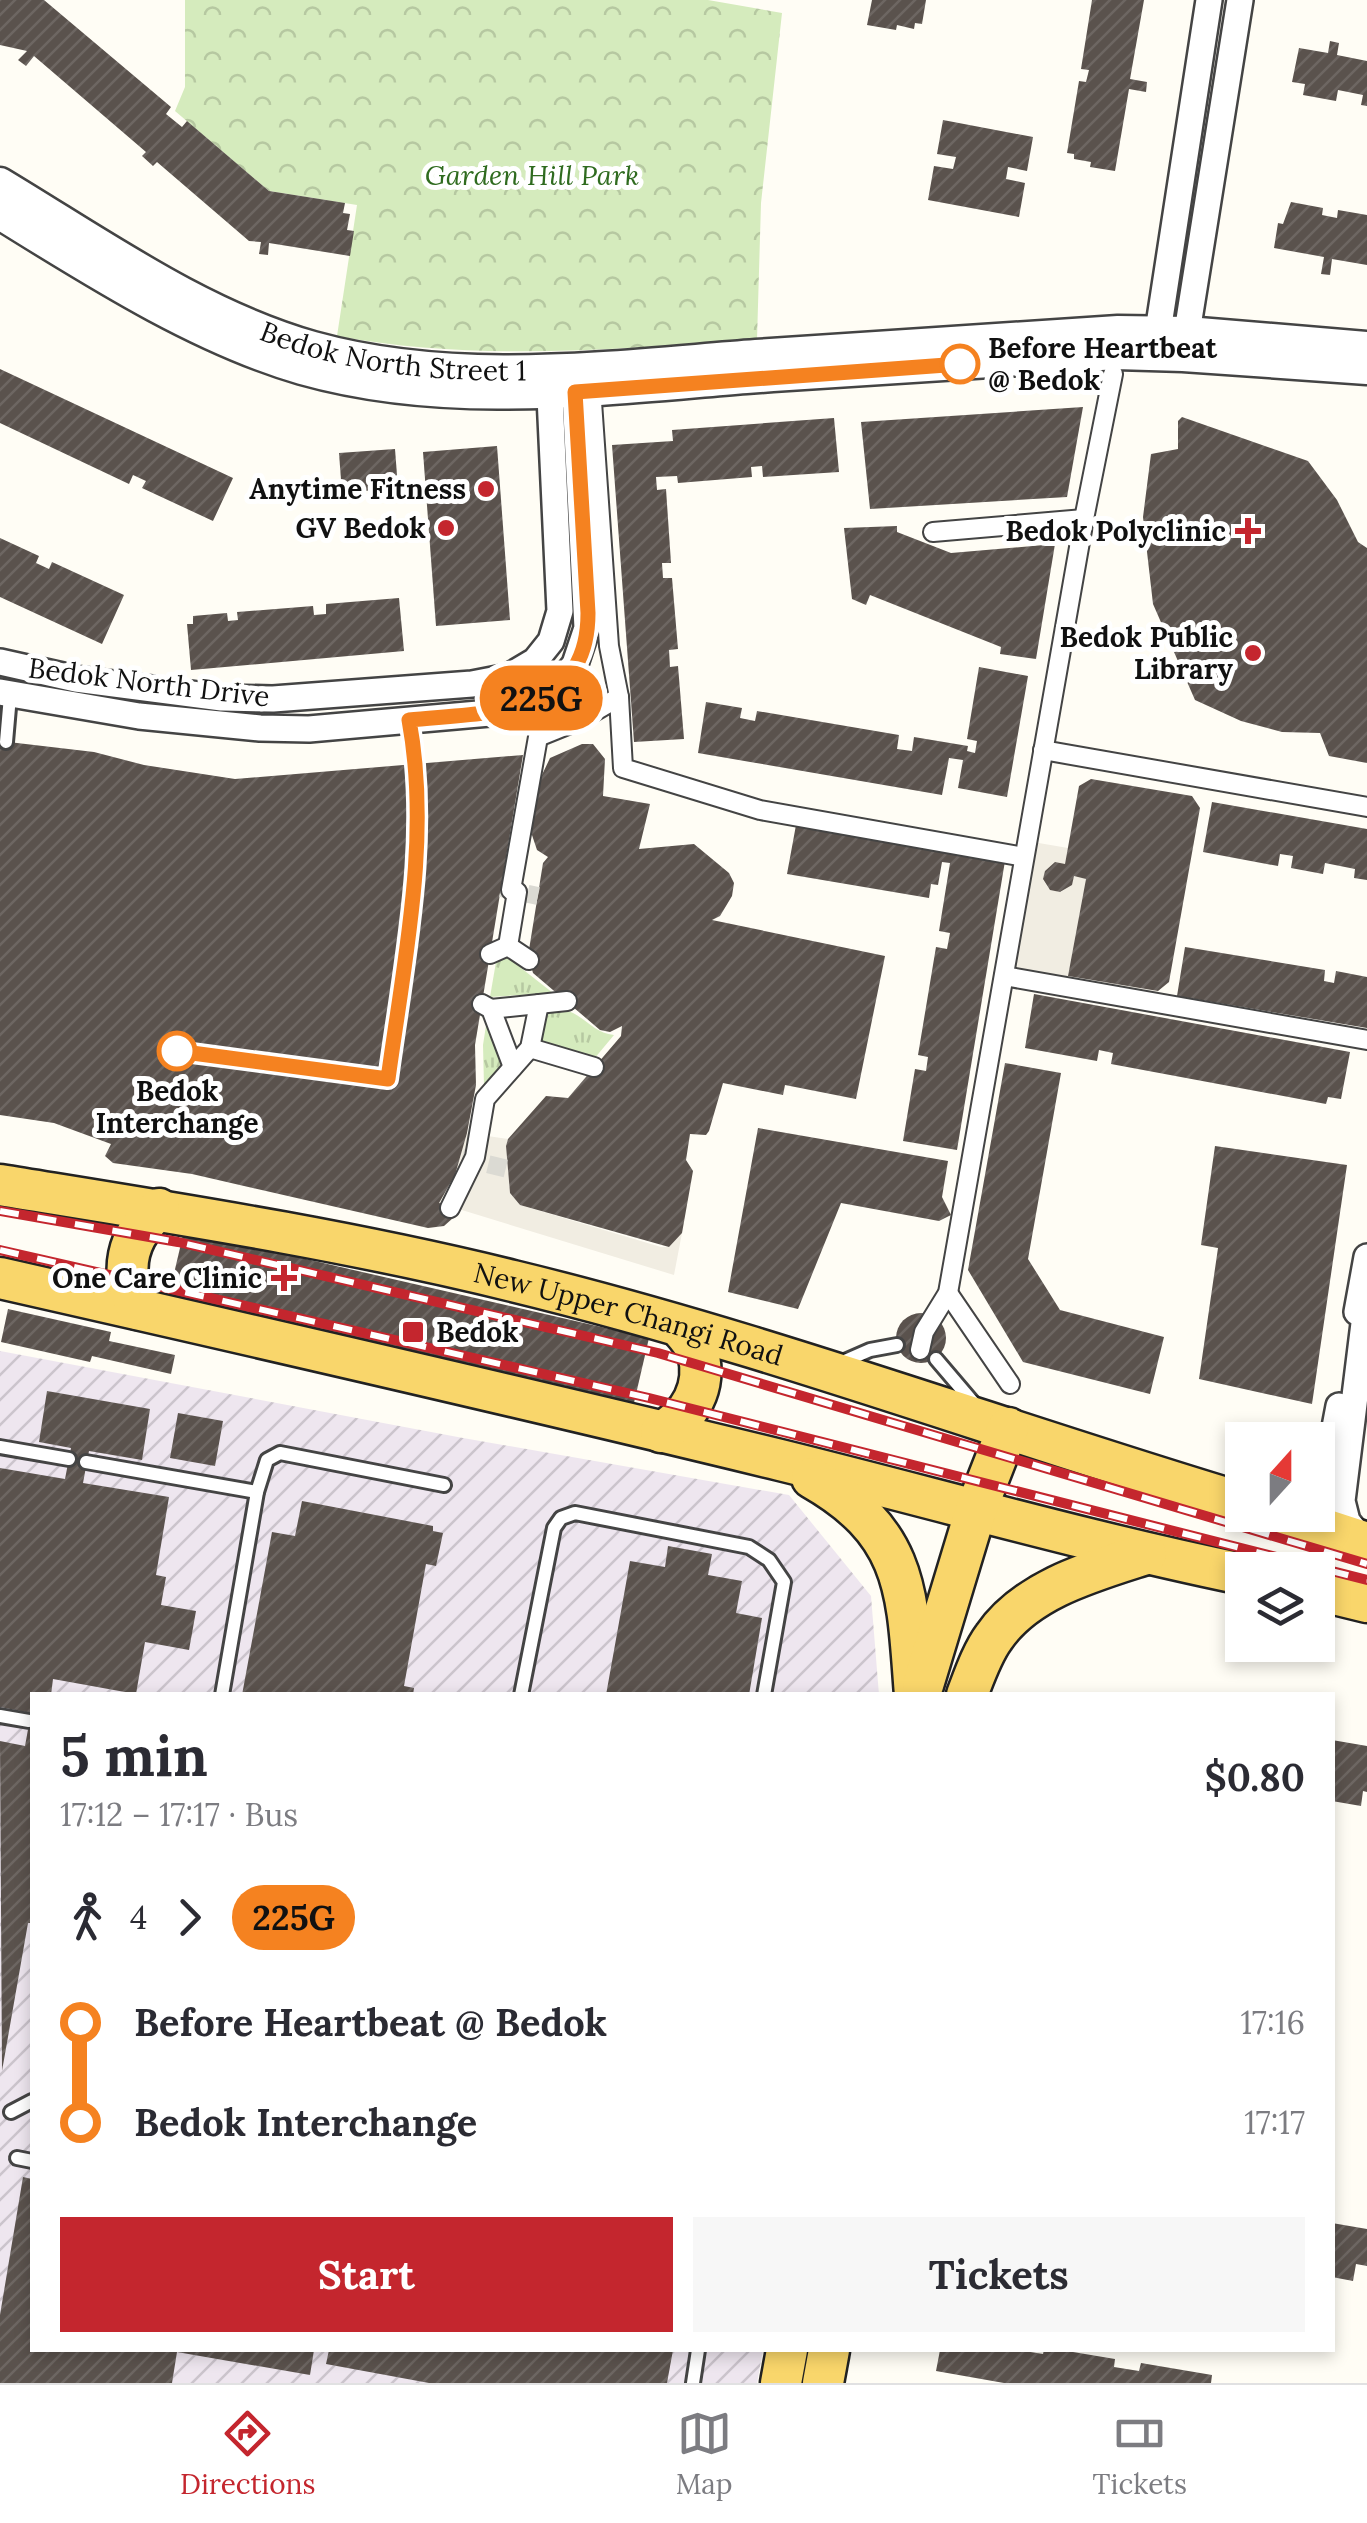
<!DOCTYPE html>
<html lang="en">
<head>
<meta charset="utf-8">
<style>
	body { margin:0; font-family:Lora,serif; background:#f7f7f7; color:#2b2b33; height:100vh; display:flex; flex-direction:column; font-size:38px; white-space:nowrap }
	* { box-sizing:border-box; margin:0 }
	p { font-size:32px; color:#7c7c81 }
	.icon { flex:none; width:55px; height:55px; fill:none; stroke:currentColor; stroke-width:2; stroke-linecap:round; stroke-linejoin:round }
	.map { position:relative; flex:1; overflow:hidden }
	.panel { position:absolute; left:30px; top:1692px; width:1305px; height:660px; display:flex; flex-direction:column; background:#fff; border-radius:0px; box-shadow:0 5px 15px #0003 }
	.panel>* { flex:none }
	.badge { padding:0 20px; border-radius:32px; font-size:35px; line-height:65px }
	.needle { width:65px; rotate:21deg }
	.controls { position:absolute; left:1225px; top:1422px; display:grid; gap:20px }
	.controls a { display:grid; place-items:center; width:110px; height:110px; border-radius:0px; background:#fff; box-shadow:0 5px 15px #0003; font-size:50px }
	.map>.badge { position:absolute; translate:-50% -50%; box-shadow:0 0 0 5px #fff }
	.legs { display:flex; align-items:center; gap:15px; height:110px; padding:0 30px; font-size:32px }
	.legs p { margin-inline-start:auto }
	.summary { display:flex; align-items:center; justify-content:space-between; height:170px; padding:0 30px }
	h1 { font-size:55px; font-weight:700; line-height:75px }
	.button { display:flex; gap:20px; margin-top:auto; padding:20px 30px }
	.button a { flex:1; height:115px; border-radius:0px; background:#c4262e; color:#fff; font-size:40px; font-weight:700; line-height:115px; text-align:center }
	.button a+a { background:#f7f7f7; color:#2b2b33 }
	ul { padding:0 30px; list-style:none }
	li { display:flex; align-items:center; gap:35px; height:100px; font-size:38px }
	li i { display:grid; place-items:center; width:15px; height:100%; margin:0 12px; background:currentColor }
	li i::after { content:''; width:25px; height:25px; margin:-12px; border:8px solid; border-radius:50%; background:#fff }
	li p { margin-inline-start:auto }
	li:first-child i { background:linear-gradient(#0000 50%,currentColor 0) }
	li:last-child i { background:linear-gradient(currentColor 50%,#0000 0) }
	.menu { display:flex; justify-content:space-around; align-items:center; height:140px; border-top:2px solid #e1e1e2; background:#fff; font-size:28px; color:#7c7c81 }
	.menu a { display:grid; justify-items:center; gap:5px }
	.menu .current { color:#c4262e }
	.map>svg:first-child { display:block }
	.industrial { fill:url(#industrial-furrows) }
	.grass { fill:url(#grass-tufts) }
	.park { fill:url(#park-crowns) }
	.plaza { fill:#f1ede2 }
	.building { fill:url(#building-hatch) }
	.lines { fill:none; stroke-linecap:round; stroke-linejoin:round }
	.pedestrian-tunnel { stroke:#dbdad3; stroke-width:18; stroke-dasharray:18 9; stroke-linecap:butt }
	.service-casing { stroke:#444; stroke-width:18 }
	.pedestrian-casing { stroke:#444; stroke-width:22 }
	.minor-casing { stroke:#444; stroke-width:30 }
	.tertiary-casing { stroke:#444; stroke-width:35 }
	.primary-casing { stroke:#222; stroke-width:45 }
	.service { stroke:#fff; stroke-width:12 }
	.pedestrian { stroke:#fff; stroke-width:18 }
	.minor { stroke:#fff; stroke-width:25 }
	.tertiary { stroke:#fff; stroke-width:30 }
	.primary { stroke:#f9d66b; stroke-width:40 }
	.rail-casing { stroke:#c4262e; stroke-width:10 }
	.rail { stroke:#fff; stroke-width:6; stroke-dasharray:19; stroke-linecap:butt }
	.line-1-casing { stroke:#fff; stroke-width:22 }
	.line-1 { stroke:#f58220; stroke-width:15 }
	.stop-1-dot { fill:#fff; stroke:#f58220; stroke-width:5 }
	.poi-dot { fill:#c4262e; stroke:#fff; stroke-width:4 }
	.labels { text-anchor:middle; stroke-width:10; stroke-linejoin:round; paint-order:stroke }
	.park-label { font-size:28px; font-style:italic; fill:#2f6b1f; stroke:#fff }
	.street-label { font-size:28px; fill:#111; stroke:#fff }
	.stop-label { font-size:28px; font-weight:bold; fill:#111; stroke:#fff; text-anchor:start }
	.poi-label { font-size:28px; font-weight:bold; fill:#111; stroke:#fff; text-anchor:end }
</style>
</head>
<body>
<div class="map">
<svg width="1367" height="2383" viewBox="0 0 1367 2383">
	<defs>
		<pattern id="industrial-furrows" width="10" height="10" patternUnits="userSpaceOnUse" patternTransform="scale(2.5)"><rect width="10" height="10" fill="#eee6ef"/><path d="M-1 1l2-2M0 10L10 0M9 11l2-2" fill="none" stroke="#cbc4cc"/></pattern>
		<pattern id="grass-tufts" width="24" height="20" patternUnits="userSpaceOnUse" patternTransform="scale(2.5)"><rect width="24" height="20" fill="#d5ebbd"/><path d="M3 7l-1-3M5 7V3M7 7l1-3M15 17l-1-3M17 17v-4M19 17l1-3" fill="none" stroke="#b6c8a1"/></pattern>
		<pattern id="park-crowns" width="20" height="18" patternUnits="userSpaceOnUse" patternTransform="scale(2.5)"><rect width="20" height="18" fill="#d5ebbd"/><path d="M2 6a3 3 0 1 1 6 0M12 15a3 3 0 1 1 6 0" fill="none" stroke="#b6c8a1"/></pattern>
		<pattern id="building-hatch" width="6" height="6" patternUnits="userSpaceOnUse" patternTransform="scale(2.5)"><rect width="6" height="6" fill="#5a524d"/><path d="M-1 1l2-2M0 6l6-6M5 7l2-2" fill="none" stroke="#6d6662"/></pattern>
	</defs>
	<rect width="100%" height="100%" fill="#fffdf5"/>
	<!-- industrial -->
	<path class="industrial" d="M0,1351L463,1438L789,1495L871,1596L879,1695H32V2350H763L757,2383H0Z"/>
	<!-- grass -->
	<g class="grass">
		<path d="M507,957L553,993L490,997L496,962Z"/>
		<path d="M565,1010C584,1015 593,1033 614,1035L594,1059L537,1043L546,1012Z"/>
		<path d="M487,1019L503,1064L484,1086L483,1045Z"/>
	</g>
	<!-- park -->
	<path class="park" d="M185,0H708L782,13L761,203L757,340C617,349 476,362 337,336L357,205L269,191L175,111L185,87Z"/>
	<!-- plaza -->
	<g class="plaza">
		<path d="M1027,841L1068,848L1065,864L1043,880L1050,890L1061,892L1071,885L1074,876L1086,879L1068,976L1158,991L1156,1002L1004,976Z"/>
		<path d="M467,1133L508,1139L506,1146L510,1193L520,1205L661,1247H669L682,1233L674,1275L439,1203L455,1175Z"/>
	</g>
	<!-- building -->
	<g class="building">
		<path d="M0,0H44L171,107L166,114L182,127L187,121L269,191L345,203L343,213L350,214L347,230L354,231L350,256L269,243L268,255L259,254L261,242L249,241L157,162L153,166L142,156L146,152L34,56L26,66L18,60L27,51L0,45Z"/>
		<path d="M872,0H926L922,24L915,23L914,29L897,25L896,30L867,25Z"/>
		<path d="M1092,0H1144L1130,79L1147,82L1146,92L1129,89L1115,171L1090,167L1091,162L1074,159V154L1067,153L1079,81L1086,82L1089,70L1081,69Z"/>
		<path d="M1330,41L1339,43L1337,55L1367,61V106L1361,105L1363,95L1338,90L1336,101L1303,95L1305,84L1292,82L1299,48L1328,53Z"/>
		<path d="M943,120L1033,137L1027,171L1008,167L1006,179L1025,183L1019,217L928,200L934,166L953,169L956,157L937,154Z"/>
		<path d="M1291,202L1323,208L1322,215L1337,218L1338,210L1367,215V265L1332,259L1330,275L1321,274L1324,257L1274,248L1278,223L1283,224Z"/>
		<path d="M0,369L233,478L213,521L142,488L146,481L133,475L129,484L0,423Z"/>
		<path d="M1083,407L1067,497L870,509L861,422Z"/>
		<path d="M1182,417L1308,461L1337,500L1358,542L1367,548V763L1329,756L1320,733L1282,732L1241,721L1195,700L1153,604L1143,517L1151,454L1178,449V421Z"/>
		<path d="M834,418L839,472L763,477L762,466L751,467L752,477L678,483L677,476L656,477L657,490L666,489L671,563H662L663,578H672L678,649L669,650L670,667L678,666L684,739L634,742L612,445L673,441L672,430Z"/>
		<path d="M497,446L510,620L436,626L423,452Z"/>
		<path d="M395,449L398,488L342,493L339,453Z"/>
		<path d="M897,526V532L951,553L1055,544L1036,659L1000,654L1001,647L870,595L866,605L852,599L844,528Z"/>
		<path d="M0,538L39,556L36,563L49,569L52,562L124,595L102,644L0,597Z"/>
		<path d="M399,598L404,651L191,670L187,624H193V616L227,613L228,621L238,620L237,612L313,606L314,615L326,614V604Z"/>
		<path d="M979,667L1028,676L1007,797L958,788L963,760L949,758L942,795L698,753L706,702L742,708L740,718L755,721L757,711L899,735L897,749L912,751L914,737L968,746L967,751L975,753L977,741L967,739Z"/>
		<path d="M0,741L94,752L144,765L235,779L523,755L475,1045L476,1085L467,1133L455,1175L439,1203L458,1207L453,1218L444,1226L428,1228L192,1174L113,1163L105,1156L111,1144L54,1123L0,1115Z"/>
		<path d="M582,744H593L605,759L603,796L650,804L639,849L694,844L729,873L734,883L732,896L720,916L712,920L885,956L856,1099L785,1085L783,1095L723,1083L709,1131L706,1135L690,1134L686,1160L693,1171L682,1233L669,1247L520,1205L510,1193L506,1146L508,1139L546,1096L568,1098L621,1036L622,1026L610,1032L600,1030L533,973L528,956L543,863L548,857L537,850L531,832L541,777L550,758Z"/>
		<path d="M1091,779L1192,796L1200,808L1169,982L1158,991L1068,976L1086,879L1074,876L1072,885L1060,892L1050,890L1043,879L1045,871L1055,862L1065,864L1079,786Z"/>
		<path d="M1212,802L1367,829V880L1354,878L1355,869L1325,863L1323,874L1291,868L1293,856L1280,854L1278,866L1203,852Z"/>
		<path d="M796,825L1005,861L957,1150L903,1141L915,1069L926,1071L928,1057L918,1055L936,947L947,949L950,933L939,931L950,863L942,862L938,885L931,884L929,898L787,874Z"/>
		<path d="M1185,947L1325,970L1324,981L1334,983L1336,971L1367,977V1028L1177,996Z"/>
		<path d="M1034,994L1350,1052L1341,1099L1328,1097L1326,1104L1111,1064L1113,1053L1099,1050L1097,1061L1025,1048Z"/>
		<path d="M1005,1063L1061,1073L1028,1259L1060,1310L1164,1337L1150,1394L1023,1362L968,1270Z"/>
		<path d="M758,1128L948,1161L942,1197L951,1215L939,1221L841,1203L798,1309L728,1292Z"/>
		<path d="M1215,1146L1347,1165L1312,1404L1199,1379L1218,1248L1201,1245Z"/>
		<path d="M184,1231L649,1338L633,1407L168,1299Z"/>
		<path d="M8,1309L111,1332L109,1341L175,1355L171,1374L92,1356L90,1362L1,1342Z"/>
		<circle cx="921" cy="1338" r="25"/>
		<path d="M47,1391L150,1409L142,1460L89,1451L83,1483L169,1497L156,1575L166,1577L161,1605L196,1611L189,1650L145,1642L136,1694L53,1679L51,1695H32V1923H28L2,2071L0,1741L25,1746L31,1713L0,1707V1468L65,1479L71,1448L39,1442Z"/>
		<path d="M178,1413L223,1421L215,1466L170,1458Z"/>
		<path d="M302,1501L433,1526V1531L443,1533L436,1566L426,1564L404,1686L414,1688L413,1695H242L272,1532L295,1536Z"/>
		<path d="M668,1546L712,1554L708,1575L742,1581L736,1613L762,1618L749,1695H606L630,1561L665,1567Z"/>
		<path d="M1332,1740L1367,1746V1792L1363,1791L1361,1806L1332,1801Z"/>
		<path d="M23,2177L32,2179V2350H314L310,2375L177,2352L172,2383H0V2315Z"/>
		<path d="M1332,2223L1367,2229V2266L1356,2264L1353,2281L1332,2277Z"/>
		<path d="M329,2350H673L667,2383H429L326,2364Z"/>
		<path d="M940,2350H1018L1043,2354L1044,2350H1061L1115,2359L1114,2367L1139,2371L1141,2363L1212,2375L1211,2383H1004L936,2371Z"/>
	</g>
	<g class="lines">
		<!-- pedestrian-tunnel -->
		<g class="pedestrian-tunnel">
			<path d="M501,888L538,896"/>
			<path d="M462,1158L508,1169"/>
		</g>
		<!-- service casing -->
		<g class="service-casing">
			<g id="service">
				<path d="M409,720L416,762"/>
				<path d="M6,742L10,696"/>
				<path d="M936,1359L976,1406"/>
				<path d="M838,1364L870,1350L897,1345"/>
				<path d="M0,1447L69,1459"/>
				<path d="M86,1462L257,1492"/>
				<path d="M222,1695L257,1492L267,1460L280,1453L444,1485"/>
				<path d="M521,1695L554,1528L561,1518L575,1513L749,1547L769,1560L784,1582L764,1695"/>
				<path d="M0,1716L29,1721"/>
				<path d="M11,2112L32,2101"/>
				<path d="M17,2158L32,2161"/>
				<path d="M693,2383L698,2350"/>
			</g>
		</g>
		<!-- pedestrian casing -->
		<g class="pedestrian-casing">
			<g id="pedestrian">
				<path d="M592,402L609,646L619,697L623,768L760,810L1024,857"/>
				<path d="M933,532L1084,519"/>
				<path d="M1043,750L1367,807"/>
				<path d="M511,890L538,737L580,720L619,697"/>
				<path d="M508,946L517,892"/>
				<path d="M490,954L508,946L529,960"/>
				<path d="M1004,976L1367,1040"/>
				<path d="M482,1004L491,1009L513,1067"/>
				<path d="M491,1009L567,1001"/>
				<path d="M530,1048L594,1067"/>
				<path d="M450,1208L475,1157L485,1099L530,1048L539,1004"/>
				<path d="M948,1293L1010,1384"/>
				<path d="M920,1350L924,1332L948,1293L1084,519L1113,374"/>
			</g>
		</g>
		<!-- minor casing -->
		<g class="minor-casing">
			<g id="minor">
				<path d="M1155,351L1209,0"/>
				<path d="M1184,351L1240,0"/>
				<path d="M0,662L76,679L222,698L273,699L472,684L508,677L535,661L551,641L560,611L549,375"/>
				<path d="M0,692L139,716L260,728L309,729L501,712L530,704L556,688L575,664L587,628L574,374"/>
				<path d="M1357,1312L1367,1257"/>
				<path d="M1318,1498L1324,1485L1339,1406"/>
				<path d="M1363,1541L1347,1521L1342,1501L1367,1299"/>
			</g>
		</g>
		<!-- tertiary casing -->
		<g class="tertiary-casing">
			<g id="tertiary">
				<path id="s1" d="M0,183C100,243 200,315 313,347C457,387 610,366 756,355C877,346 997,340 1118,331L1187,332L1367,347"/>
				<path d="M0,214C92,271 198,339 302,369C447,410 598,390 746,378C869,369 992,361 1116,354L1183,356L1367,369"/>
			</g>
		</g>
		<!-- primary casing -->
		<g class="primary-casing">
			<g id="primary">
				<path id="s2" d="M0,1185C172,1213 343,1239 513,1281C760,1341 999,1430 1242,1503"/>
				<path d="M0,1278C260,1337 521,1397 780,1460C934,1498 1087,1542 1242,1574"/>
				<path d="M138,1309C119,1272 126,1236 159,1209"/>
				<path d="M661,1432C690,1417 707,1387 698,1353C695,1344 686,1334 680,1327"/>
				<path d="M812,1478C910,1534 907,1594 915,1695"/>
				<path d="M1281,1515L1367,1543"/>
				<path d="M1318,1590L1367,1602"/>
				<path d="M923,1685L976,1510L1008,1428"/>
				<path d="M967,1695C974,1677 982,1653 994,1637C1027,1589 1093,1571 1146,1554"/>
				<path d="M781,2383L787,2350"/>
				<path d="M823,2383L829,2350"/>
			</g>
		</g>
		<!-- service -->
		<use href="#service" class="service"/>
		<!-- pedestrian -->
		<use href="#pedestrian" class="pedestrian"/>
		<!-- minor -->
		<use href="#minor" class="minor"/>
		<!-- tertiary -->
		<use href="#tertiary" class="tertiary"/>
		<!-- primary -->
		<use href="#primary" class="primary"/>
		<!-- rail casing -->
		<g class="rail-casing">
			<g id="rail">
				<path d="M0,1211L178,1242L658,1353L1367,1564"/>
				<path d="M0,1250L649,1398L1367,1580"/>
			</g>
		</g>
		<!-- rail -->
		<use href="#rail" class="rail"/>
	</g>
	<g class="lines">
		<!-- line-1 casing -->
		<g class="line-1-casing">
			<path id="line-1" d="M177,1051L388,1079C404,961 431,838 409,720C485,712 588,719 588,613L575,392L960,364"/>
		</g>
		<!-- line-1 -->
		<use href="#line-1" class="line-1"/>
	</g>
	<!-- markers -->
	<g class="stop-1-dot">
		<circle cx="960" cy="364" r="18"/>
		<circle cx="177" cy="1051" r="18"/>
	</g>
	<g class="poi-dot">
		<circle cx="486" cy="489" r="10"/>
		<circle cx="446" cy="528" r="10"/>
		<path d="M1243 516h10v10h10v10h-10v10h-10v-10h-10v-10h10z"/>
		<circle cx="1253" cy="653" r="10"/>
		<path d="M279 1263h10v10h10v10h-10v10h-10v-10h-10v-10h10z"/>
		<rect x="401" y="1320" width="24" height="24" rx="5"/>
	</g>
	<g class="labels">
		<!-- park labels -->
		<g class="park-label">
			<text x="532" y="185">Garden Hill Park</text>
		</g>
		<!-- street labels -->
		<g class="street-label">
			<text dy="10" stroke="none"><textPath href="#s1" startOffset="435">Bedok North Street 1</textPath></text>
			<text transform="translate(149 682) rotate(7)" y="10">Bedok North Drive</text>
			<text dy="10" stroke="none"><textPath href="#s2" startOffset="642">New Upper Changi Road</textPath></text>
		</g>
		<!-- stop labels -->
		<g class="stop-label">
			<text x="988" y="358">Before Heartbeat<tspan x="988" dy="32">@ Bedok</tspan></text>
			<text x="177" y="1101" text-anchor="middle">Bedok<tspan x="177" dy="32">Interchange</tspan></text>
		</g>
		<!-- poi labels -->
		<g class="poi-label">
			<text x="466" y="499">Anytime Fitness</text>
			<text x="426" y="538">GV Bedok</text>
			<text x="1226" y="541">Bedok Polyclinic</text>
			<text x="1233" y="647">Bedok Public<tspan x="1233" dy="32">Library</tspan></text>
			<text x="262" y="1288">One Care Clinic</text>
			<text x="436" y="1342" text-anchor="start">Bedok</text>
		</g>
	</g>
</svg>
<div class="controls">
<a><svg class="needle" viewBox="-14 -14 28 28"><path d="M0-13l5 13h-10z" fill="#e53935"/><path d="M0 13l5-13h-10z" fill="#7c7c81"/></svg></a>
<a><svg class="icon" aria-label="layers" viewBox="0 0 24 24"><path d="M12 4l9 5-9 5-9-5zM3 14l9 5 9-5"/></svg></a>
</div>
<b class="badge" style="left:541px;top:698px;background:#f58220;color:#111">225G</b>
<section class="panel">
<div class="summary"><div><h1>5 min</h1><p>17:12 – 17:17 · Bus</p></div><b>$0.80</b></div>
<div class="legs"><svg class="icon" aria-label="walk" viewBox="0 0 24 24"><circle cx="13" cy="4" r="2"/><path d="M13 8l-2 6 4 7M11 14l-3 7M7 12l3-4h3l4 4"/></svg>4<svg class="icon" aria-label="forward" viewBox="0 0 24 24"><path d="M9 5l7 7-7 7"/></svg><b class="badge" style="background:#f58220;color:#111">225G</b></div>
<ul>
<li><i style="color:#f58220"></i><b>Before Heartbeat @ Bedok</b><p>17:16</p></li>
<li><i style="color:#f58220"></i><b>Bedok Interchange</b><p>17:17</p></li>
</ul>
<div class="button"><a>Start</a><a>Tickets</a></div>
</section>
</div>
<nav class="menu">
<a class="current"><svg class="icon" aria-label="directions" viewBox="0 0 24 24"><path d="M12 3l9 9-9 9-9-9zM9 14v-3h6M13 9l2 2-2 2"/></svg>Directions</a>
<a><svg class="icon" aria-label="map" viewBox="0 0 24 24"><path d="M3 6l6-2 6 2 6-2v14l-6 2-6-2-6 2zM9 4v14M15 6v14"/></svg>Map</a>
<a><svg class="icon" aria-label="tickets" viewBox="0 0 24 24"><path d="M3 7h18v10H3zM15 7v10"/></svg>Tickets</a>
</nav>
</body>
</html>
